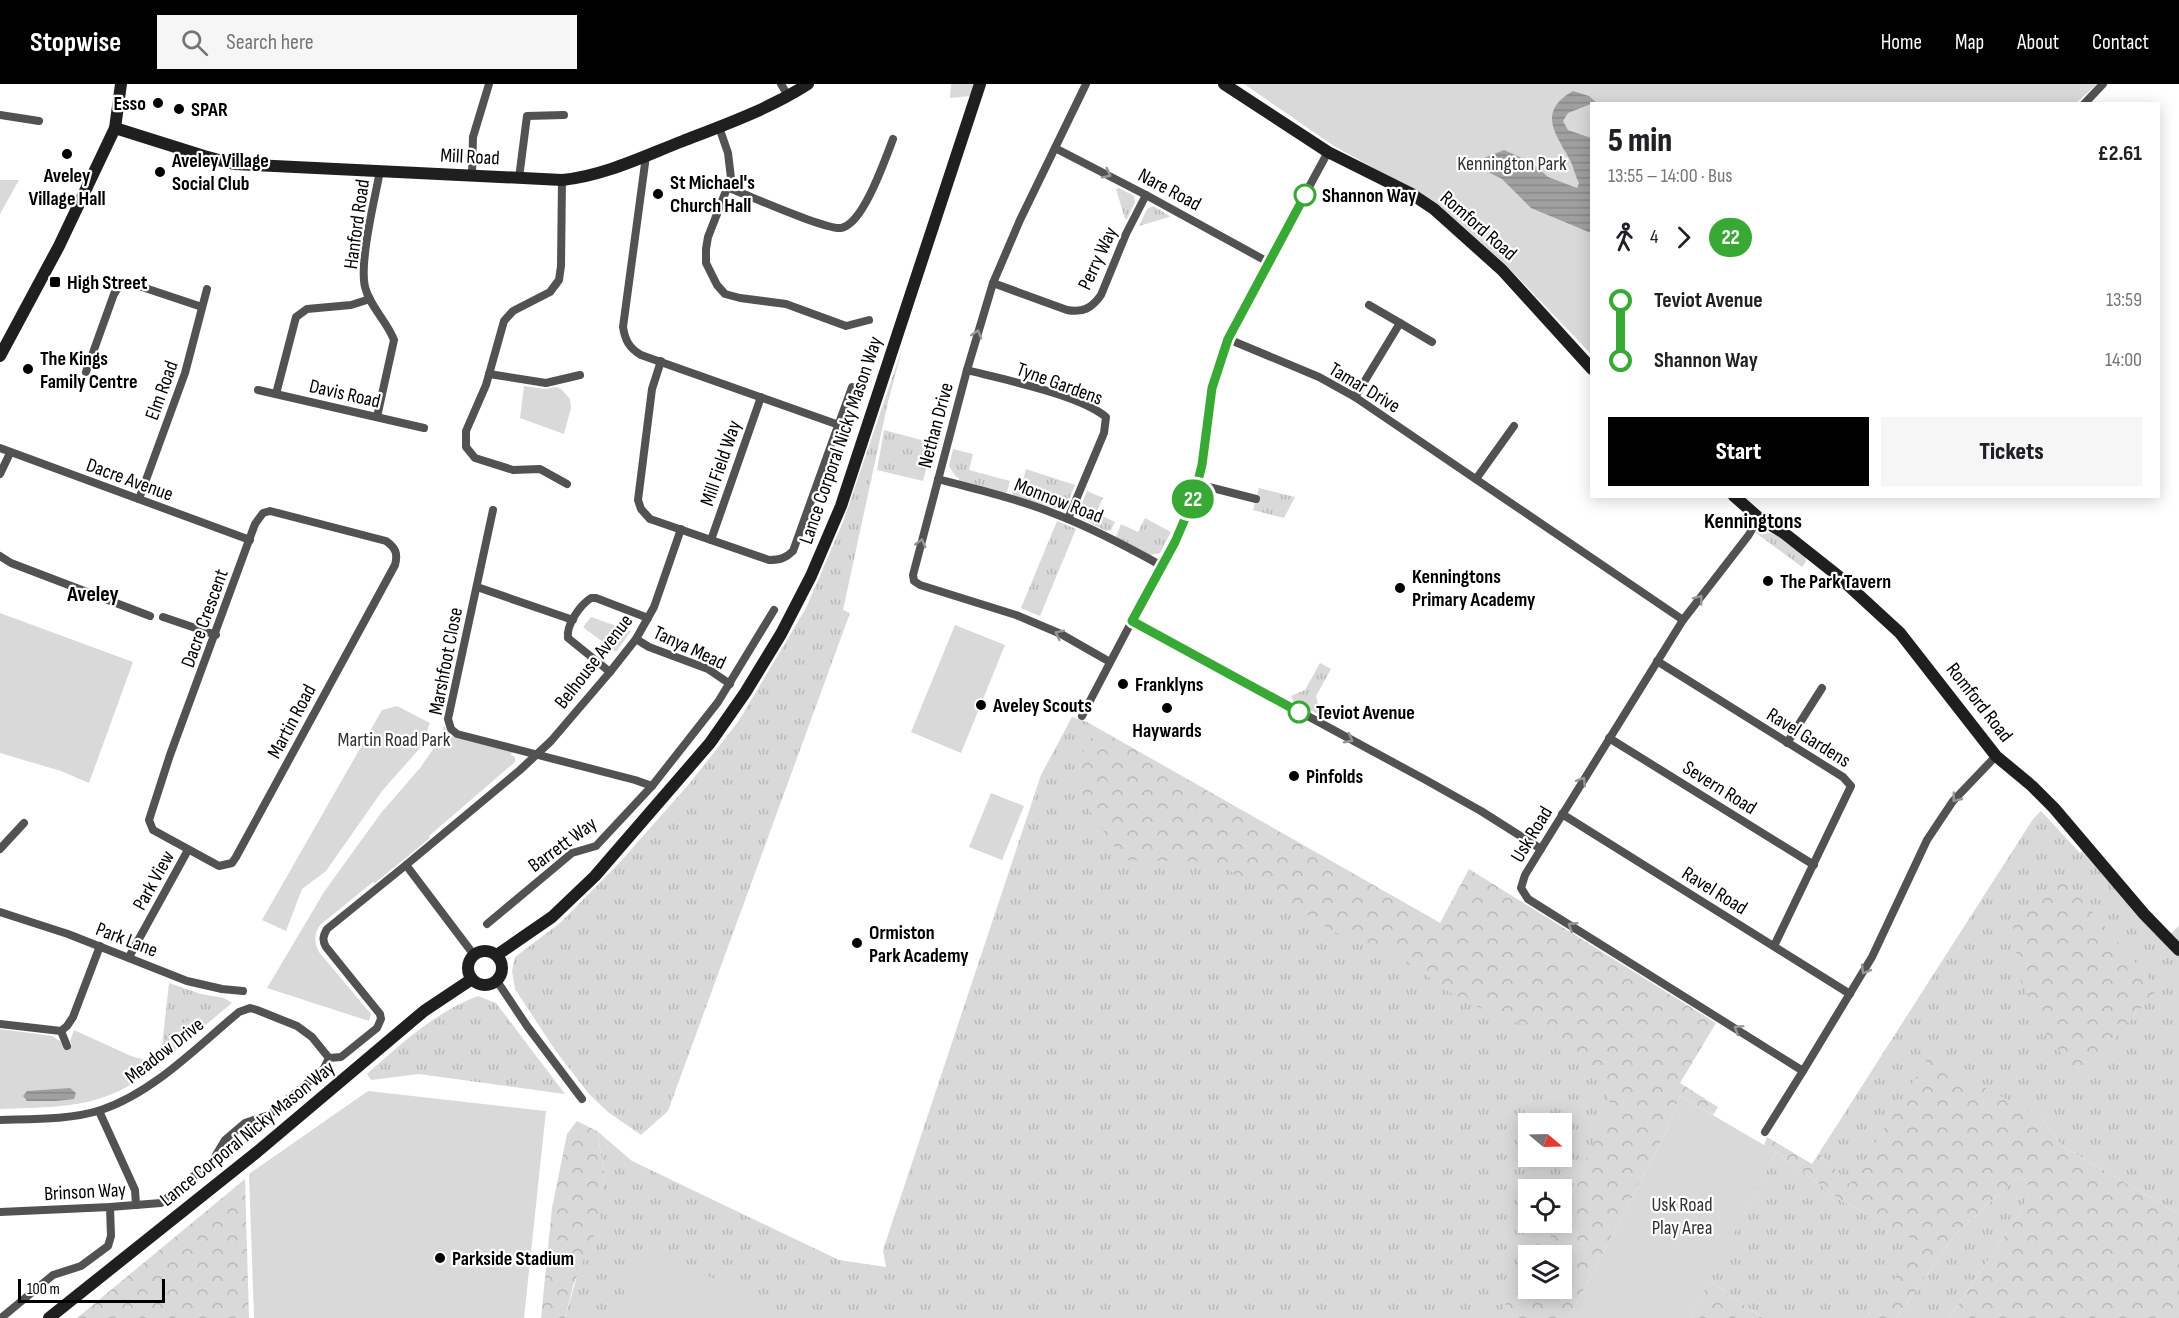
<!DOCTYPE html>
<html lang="en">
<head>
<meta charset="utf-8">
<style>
	body { margin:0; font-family:"Sofia Sans Condensed",sans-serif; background:#f6f6f6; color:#202124; height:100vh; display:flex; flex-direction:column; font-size:22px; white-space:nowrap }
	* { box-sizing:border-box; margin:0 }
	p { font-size:20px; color:#757577 }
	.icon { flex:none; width:33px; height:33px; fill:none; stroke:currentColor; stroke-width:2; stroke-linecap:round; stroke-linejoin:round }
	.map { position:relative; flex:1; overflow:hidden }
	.sheet { position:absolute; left:1590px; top:18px; width:570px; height:396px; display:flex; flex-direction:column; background:#fff; border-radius:0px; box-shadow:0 3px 15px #0003 }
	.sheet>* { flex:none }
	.badge { padding:0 12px; border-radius:20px; font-size:21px; line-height:39px }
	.needle { width:39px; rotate:109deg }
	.controls { position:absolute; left:1518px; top:1029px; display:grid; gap:12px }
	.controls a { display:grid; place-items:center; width:54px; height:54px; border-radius:0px; background:#fff; box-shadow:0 3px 15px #0003; font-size:30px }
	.scale { position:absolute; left:18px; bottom:15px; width:147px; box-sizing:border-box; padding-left:6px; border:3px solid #000; border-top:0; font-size:16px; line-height:21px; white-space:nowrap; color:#000; -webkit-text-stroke:4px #fff; paint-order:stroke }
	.map>.badge { position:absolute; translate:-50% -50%; box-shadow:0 0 0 3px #fff }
	.legs { display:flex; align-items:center; gap:9px; height:66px; padding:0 18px; font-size:20px }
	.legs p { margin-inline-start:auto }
	.headline { display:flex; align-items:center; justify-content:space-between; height:102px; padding:0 18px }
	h1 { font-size:33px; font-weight:800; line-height:45px }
	.button { display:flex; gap:12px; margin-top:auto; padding:12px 18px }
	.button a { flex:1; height:69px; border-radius:0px; background:#000; color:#fff; font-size:24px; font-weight:800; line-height:69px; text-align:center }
	.button a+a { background:#f6f6f6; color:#202124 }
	ul { padding:0 18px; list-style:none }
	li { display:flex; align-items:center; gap:21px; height:60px; font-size:22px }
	li i { display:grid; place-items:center; width:9px; height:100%; margin:0 8px; background:currentColor }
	li i::after { content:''; width:15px; height:15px; margin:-8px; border:4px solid; border-radius:50%; background:#fff }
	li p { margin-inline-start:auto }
	li:first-child i { background:linear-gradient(#0000 50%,currentColor 0) }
	li:last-child i { background:linear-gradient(currentColor 50%,#0000 0) }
	header { display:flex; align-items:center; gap:36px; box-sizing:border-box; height:84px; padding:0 30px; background:#000; color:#fff }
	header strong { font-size:28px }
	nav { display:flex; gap:33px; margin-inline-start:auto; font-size:21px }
	.search { width:420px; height:54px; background:#f6f6f6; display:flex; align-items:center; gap:15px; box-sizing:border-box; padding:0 21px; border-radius:0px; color:#757577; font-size:22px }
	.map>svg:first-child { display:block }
	.grass { fill:url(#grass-tufts); fill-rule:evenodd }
	.forest { fill:url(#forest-crowns) }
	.green { fill:#d9d9d9 }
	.water { fill:url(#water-rules) }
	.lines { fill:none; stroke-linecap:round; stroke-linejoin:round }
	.street { stroke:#525252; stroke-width:8 }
	.secondary { stroke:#1f1f1f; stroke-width:12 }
	.oneway { stroke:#979797 }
	.line-1-casing { stroke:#fff; stroke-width:14 }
	.line-1 { stroke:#39a935; stroke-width:9 }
	.poi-dot { fill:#000; stroke:#fff; stroke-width:2 }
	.stop-1-dot { fill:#fff; stroke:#39a935; stroke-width:3 }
	.labels { text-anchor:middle; stroke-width:4.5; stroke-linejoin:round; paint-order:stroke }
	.poi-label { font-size:20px; font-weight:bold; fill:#000; stroke:#fff; text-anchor:start }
	.street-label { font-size:20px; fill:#000; stroke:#fff }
	.park-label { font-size:20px; fill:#303030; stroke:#fff }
	.stop-label { font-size:20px; font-weight:bold; fill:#000; stroke:#fff; text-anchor:start }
	.quarter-label { font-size:22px; font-weight:bold; fill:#000; stroke:#fff }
</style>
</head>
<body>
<header>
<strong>Stopwise</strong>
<div class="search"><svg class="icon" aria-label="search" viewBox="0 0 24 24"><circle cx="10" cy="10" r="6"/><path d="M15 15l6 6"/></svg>Search here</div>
<nav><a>Home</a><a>Map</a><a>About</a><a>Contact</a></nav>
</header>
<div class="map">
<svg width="2179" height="1234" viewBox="0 0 2179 1234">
	<defs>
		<pattern id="grass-tufts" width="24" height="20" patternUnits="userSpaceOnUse" patternTransform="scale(1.5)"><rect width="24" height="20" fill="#d9d9d9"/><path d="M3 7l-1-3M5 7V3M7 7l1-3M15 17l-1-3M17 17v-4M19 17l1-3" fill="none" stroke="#b8b8b8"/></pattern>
		<pattern id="forest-crowns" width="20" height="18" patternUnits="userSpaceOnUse" patternTransform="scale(1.5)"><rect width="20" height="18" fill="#d9d9d9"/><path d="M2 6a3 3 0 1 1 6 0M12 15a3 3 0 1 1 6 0" fill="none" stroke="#b8b8b8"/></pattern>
		<pattern id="water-rules" width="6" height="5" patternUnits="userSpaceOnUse" patternTransform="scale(1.5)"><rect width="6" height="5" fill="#a0a0a0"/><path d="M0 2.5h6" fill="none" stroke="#888"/></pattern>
	</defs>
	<rect width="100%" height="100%" fill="#fff"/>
	<!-- grass -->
	<g class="grass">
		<path d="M951,0H974L971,12L950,14Z"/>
		<path d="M1119,104L1134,112L1135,118L1127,135H1125L1116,105Z"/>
		<path d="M1153,122L1170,132L1169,133L1139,142L1147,125Z"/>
		<path d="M903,262L888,318L843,526L850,529L668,1027L641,1051L608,1028L589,1010L555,966L515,905L512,887L515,873L560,839L621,777L689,700L738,638L806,524L843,438Z"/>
		<path d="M884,346L933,359L923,397L877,386Z"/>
		<path d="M953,365L973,370L969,386L1010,397L1007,408L1004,409L958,397L959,394L956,393L949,382Z"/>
		<path d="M1026,385L1075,401L1066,423L1057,425L1014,412L1012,409L1016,399L1022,400Z"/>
		<path d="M1259,404L1295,413L1284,434L1253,426Z"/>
		<path d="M1087,407L1103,414L1096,429L1115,438L1111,446L1106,447L1082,435L1078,429Z"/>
		<path d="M1145,434L1171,448L1160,469L1150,471L1116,453L1121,440L1138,448Z"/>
		<path d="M1057,437L1076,445L1040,532L1021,524Z"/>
		<path d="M1757,444L1778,452L1805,470L1806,478L1802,483L1756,449Z"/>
		<path d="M591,533L631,547L616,568L583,543Z"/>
		<path d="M1320,579L1331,585L1316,612L1320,627L1316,629L1293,617L1291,612L1305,606Z"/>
		<path d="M1072,633L1087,638L1440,839L1680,999L1569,1234H565L605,1094L597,1047L632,1077L839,1176L886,1183L883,1166L1041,691ZM1528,1040H1562V1072H1528ZM1528,1106H1562V1138H1528ZM1528,1172H1562V1204H1528Z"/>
		<path d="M2041,727L2080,769L2088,762L2166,854L2179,842V1130L2062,1062L2040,1033L1850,1101L1819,1069L2033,735Z"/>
		<path d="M169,899L201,910L224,914L232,919L179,963L181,950L177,944L179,947L176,955L177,965L160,980Z"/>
		<path d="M478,912L496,919L565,1010L419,990L371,996L367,990C401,960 435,928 478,912Z"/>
		<path d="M1776,1068L1839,1115L1922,1160L1865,1234H1763L1709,1196Z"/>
		<path d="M2019,1092L2033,1103L2016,1135L1949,1234H1896L1954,1152Z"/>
	</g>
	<!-- forest -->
	<g class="forest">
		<path d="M1097,644L1440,839L1469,785L1716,939L1680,999L1718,1023L1713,1031L1680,1012L1664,1052L1569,1234H1499L1512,1206L1528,1191V1204H1562V1172L1544,1171L1556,1139L1562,1138V1126L1611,1021L1596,990L1566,955L1496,932L1449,908L1393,867L1331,847L1276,809L1211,778L1124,776L1084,719L1079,675Z"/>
		<path d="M2060,790L2158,905L2081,994L2044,947L2020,895L2013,842Z"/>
		<path d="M1928,974L2040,1033L2062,1062L2179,1130V1234H1949L2016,1135L2032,1104L2019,1092L1954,1152L1896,1234H1865L1921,1160L1839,1115L1776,1068L1764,1062L1767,1053L1812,1080L1819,1069L1850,1100Z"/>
		<path d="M577,1037L597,1047L605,1094L598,1141L573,1202L565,1234H541L552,1124L567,1050Z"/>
		<path d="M245,1095L249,1234H77Z"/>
		<path d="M1709,1196L1763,1234H1690Z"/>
	</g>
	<!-- green -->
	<g class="green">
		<path d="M1244,0H2097L2075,20H1592L1591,270L1507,182L1438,120L1334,62Z"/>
		<path d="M0,96H19L0,130Z"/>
		<path d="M524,302L544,305L556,303L561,305L570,315L571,324L564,350L520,334Z"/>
		<path d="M0,529L133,578L89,699L61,687L0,669Z"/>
		<path d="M955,541L1005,561L961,669L911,648Z"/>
		<path d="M397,622L430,639L420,664L382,707L326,787L302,805L286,847L262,836L382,626Z"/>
		<path d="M444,642L450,651L454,653L512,668L511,671L515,673V678L429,752L430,754L375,799L373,798L320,841C314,850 314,858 319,868L371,930L369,937L267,904L324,808L381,729L420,684L436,661Z"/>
		<path d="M991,709L1024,722L1002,776L969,763Z"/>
		<path d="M198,933L202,934L201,940L185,953L181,950L177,944L179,940Z"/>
		<path d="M0,945L52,952L60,957L64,965L72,961L70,957L74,946L131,972L160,980C145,991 130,1003 112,1010C77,1025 37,1023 0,1025Z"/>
		<path d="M368,1007L546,1027L524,1234H254L249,1090Z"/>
		<path d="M1680,1012L1776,1068L1690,1234H1569L1664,1052Z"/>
		<path d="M637,1167L769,1214L762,1234H616Z"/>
	</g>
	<!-- water -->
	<g class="water">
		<path d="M1573,7L1589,12L1596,18L1568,29L1563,37L1568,46L1591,54V149L1531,124L1502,95L1490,89L1480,80L1484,74L1504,66L1531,78L1548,93L1577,104L1579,99C1575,91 1573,81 1569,74C1554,48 1538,27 1573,7Z"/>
		<path d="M70,1004L76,1009L74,1015L56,1017H27L23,1012L27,1007Z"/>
	</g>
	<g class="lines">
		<!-- street -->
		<g class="street">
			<path d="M781,0L788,12"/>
			<path d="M1086,0L1020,136L993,199L967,286L913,491L914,497L920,501L1016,531L1061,550L1110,578"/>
			<path d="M2084,20L2103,0"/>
			<path d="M0,31L39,37"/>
			<path d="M719,43L728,69L731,94L708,153L706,165V179L717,201L725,210L740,214L786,220L846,242L869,236"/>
			<path d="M1055,64L1146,111L1268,178"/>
			<path d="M646,72L623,243C625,256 629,264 641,271L839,341"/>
			<path d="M472,90L473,53L489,0"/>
			<path d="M519,94L527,32L564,31"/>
			<path d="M562,96L561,182L559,196L550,208L513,227L504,237L486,301L466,347V363L475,374L513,386L540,385L567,400"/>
			<path d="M729,104C748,111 825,146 841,144C843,144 848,141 849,140C867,127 885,76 893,55"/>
			<path d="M993,199L1067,226C1083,229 1092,224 1101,211L1126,150L1146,111"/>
			<path d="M1400,239L1432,258"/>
			<path d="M1228,255L1319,293L1355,313L1683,536"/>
			<path d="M661,277L652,305L638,416L641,425L650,435L769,476C780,476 786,474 793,467L852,303"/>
			<path d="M967,286C1004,296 1078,310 1106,333L1104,349L1068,435"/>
			<path d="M86,288L114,210L121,199L133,200L202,223"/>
			<path d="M489,290L546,299L580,291"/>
			<path d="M258,306L424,344"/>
			<path d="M276,310L296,233L307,225L351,221L370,215"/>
			<path d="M1355,313L1400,239L1369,221"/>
			<path d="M377,333L394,256C387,237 370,223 365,203C359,178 375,114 380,87"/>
			<path d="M0,364L250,456"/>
			<path d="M0,390L10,369"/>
			<path d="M938,395C978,406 1019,415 1058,431C1094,445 1128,463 1162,482"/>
			<path d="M1476,395L1514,342"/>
			<path d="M1197,400L1256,415"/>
			<path d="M139,415L185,289L207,205"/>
			<path d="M493,426L448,635L451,645L457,650L635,696L652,702L718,618L774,526"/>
			<path d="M270,427L386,457C396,464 398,470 395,481L236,773L232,779L219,782L153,746L149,736L170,671L255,440L263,429Z"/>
			<path d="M1759,434L1748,452L1683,536L1541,765L1525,791L1521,804L1528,815L1803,987L1872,873L1927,756L1953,717L1996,672"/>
			<path d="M711,456L761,313"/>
			<path d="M0,472L11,479L150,532"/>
			<path d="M477,503L573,536"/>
			<path d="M163,533L216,551"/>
			<path d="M1132,537L1424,695L1481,727L1541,765"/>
			<path d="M636,555L649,563L708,585L730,600"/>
			<path d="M1657,577L1843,693L1851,702L1774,862"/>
			<path d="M610,588L568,554C566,541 580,521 591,514H596L648,534"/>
			<path d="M1082,632L1186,434L1202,380L1212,304L1235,239L1328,68"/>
			<path d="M1609,654L1814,781"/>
			<path d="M1787,659L1822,604"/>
			<path d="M1562,730L1850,910"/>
			<path d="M0,765L24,739"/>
			<path d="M0,828L68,850L187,897L222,905L243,907"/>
			<path d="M487,840L572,769L596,762L652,702"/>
			<path d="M474,871L406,781L520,686L551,657L610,588L636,555L654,523L681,445"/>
			<path d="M129,873L188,766"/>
			<path d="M497,897L527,942L582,1015"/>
			<path d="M0,940L61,947L67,962"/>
			<path d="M61,947L67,942L73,933L100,862"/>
			<path d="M329,974L341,973L377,944L381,935L380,930L326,863C322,856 323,852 327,845L406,781"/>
			<path d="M99,1027L135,1106L136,1121"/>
			<path d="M0,1036C32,1035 70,1036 101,1026C153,1009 198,962 239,928L250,924L257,926L297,942L312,953L329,974"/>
			<path d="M1765,1048L1803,987"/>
			<path d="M0,1128L110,1123L161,1119L213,1076L225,1056L245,1039L269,1031L323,986L329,974"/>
			<path d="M1,1234L53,1191L81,1182L108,1162L111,1152L110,1123"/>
		</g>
		<!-- secondary -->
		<g class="secondary">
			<path d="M1224,0L1328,68L1410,109L1434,125L1502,186L1592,285"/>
			<path d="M115,44L204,72L234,80L562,96C604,92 644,72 683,57C727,40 769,25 808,0"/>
			<path d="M0,272L59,162L115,44L121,0"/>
			<path d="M1734,412L1759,434L1784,449L1837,491L1900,549L1996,672L2032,702L2054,724L2144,830L2179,866"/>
			<circle cx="485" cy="884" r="17"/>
			<path d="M497,871L552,833L595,792L710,659L745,609L781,550L811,492L841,422L980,0"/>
			<path d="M49,1234L257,1068L424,927L472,895"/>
		</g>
	</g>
	<!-- one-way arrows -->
	<defs><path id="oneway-chevron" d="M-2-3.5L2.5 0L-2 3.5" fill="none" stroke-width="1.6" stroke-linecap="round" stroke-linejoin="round" transform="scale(1.5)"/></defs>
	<g class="oneway">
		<use href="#oneway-chevron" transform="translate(1107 90) rotate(27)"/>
		<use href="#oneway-chevron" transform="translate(977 250) rotate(-73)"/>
		<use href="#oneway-chevron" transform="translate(921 459) rotate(-75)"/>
		<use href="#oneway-chevron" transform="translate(1699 515) rotate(-52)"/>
		<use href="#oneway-chevron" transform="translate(1059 550) rotate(-154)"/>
		<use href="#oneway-chevron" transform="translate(1349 655) rotate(28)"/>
		<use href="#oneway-chevron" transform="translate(1582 697) rotate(-58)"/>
		<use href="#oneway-chevron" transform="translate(1956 714) rotate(129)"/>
		<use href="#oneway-chevron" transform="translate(1572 842) rotate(-148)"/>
		<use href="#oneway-chevron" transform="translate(1865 886) rotate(120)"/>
		<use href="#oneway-chevron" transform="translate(1738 945) rotate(-148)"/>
	</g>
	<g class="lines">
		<!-- line-1 casing -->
		<g class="line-1-casing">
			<path id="line-1" d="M1299,628L1132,537L1175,458L1193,416L1202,381L1212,304L1228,255L1305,111"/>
		</g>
		<!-- line-1 -->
		<use href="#line-1" class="line-1"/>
	</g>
	<!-- markers -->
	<g class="poi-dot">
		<circle cx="158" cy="19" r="6"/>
		<circle cx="179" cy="25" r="6"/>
		<circle cx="67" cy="70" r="6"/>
		<circle cx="160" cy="88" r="6"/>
		<circle cx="658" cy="110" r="6"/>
		<rect x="49" y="192" width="12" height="12" rx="3"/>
		<circle cx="28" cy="285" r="6"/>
		<circle cx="1768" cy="497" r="6"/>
		<circle cx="1400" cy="504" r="6"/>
		<circle cx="1123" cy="600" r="6"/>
		<circle cx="981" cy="621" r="6"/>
		<circle cx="1167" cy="624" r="6"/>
		<circle cx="1294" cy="692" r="6"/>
		<circle cx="857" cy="859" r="6"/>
		<circle cx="440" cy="1174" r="6"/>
	</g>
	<g class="stop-1-dot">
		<circle cx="1305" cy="111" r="10"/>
		<circle cx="1299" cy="628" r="10"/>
	</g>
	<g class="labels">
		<!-- poi labels -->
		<g class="poi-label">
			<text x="146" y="26" text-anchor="end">Esso</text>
			<text x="191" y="32">SPAR</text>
			<text x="172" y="83">Aveley Village<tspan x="172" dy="23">Social Club</tspan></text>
			<text x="67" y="98" text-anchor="middle">Aveley<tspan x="67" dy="23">Village Hall</tspan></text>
			<text x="670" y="105">St Michael's<tspan x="670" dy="23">Church Hall</tspan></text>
			<text x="67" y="205">High Street</text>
			<text x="40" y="281">The Kings<tspan x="40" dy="23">Family Centre</tspan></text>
			<text x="1412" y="499">Kenningtons<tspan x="1412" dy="23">Primary Academy</tspan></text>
			<text x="1780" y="504">The Park Tavern</text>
			<text x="1135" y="607">Franklyns</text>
			<text x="993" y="628">Aveley Scouts</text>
			<text x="1167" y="653" text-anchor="middle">Haywards</text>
			<text x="1306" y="699">Pinfolds</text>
			<text x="869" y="855">Ormiston<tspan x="869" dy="23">Park Academy</tspan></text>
			<text x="452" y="1181">Parkside Stadium</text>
		</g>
		<!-- street labels -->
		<g class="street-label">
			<text transform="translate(470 72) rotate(3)" y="7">Mill Road</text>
			<text transform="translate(1170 105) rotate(28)" y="7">Nare Road</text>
			<text transform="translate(356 140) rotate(-82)" y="7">Hanford Road</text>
			<text transform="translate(1479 141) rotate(41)" y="7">Romford Road</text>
			<text transform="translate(1097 174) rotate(-65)" y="7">Perry Way</text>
			<text transform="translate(1060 299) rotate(20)" y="7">Tyne Gardens</text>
			<text transform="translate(1365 303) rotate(31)" y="7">Tamar Drive</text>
			<text transform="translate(161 306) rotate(-70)" y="7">Elm Road</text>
			<text transform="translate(345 309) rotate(13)" y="7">Davis Road</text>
			<text transform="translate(935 341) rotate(-75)" y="7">Nethan Drive</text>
			<text transform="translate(840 356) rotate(-71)" y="7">Lance Corporal Nicky Mason Way</text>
			<text transform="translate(720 379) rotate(-71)" y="7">Mill Field Way</text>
			<text transform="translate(130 395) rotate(20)" y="7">Dacre Avenue</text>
			<text transform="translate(1059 416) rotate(21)" y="7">Monnow Road</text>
			<text transform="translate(204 534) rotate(-70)" y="7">Dacre Crescent</text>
			<text transform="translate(690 563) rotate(25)" y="7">Tanya Mead</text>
			<text transform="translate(445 577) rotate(-79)" y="7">Marshfoot Close</text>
			<text transform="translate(593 577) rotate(-52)" y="7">Belhouse Avenue</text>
			<text transform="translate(1980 618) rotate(52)" y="7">Romford Road</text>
			<text transform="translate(291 637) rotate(-62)" y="7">Martin Road</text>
			<text transform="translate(1809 653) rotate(32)" y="7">Ravel Gardens</text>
			<text transform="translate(1720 703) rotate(32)" y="7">Severn Road</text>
			<text transform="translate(1531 750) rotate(-59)" y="7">Usk Road</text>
			<text transform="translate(562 760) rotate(-36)" y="7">Barrett Way</text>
			<text transform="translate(153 796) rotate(-61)" y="7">Park View</text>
			<text transform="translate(1715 806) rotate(32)" y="7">Ravel Road</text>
			<text transform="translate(127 855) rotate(21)" y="7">Park Lane</text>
			<text transform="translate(164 966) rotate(-38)" y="7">Meadow Drive</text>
			<text transform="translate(247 1049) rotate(-39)" y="7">Lance Corporal Nicky Mason Way</text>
			<text transform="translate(85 1107) rotate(-3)" y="7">Brinson Way</text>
		</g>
		<!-- park labels -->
		<g class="park-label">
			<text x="1512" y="86">Kennington Park</text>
			<text x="394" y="662">Martin Road Park</text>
			<text x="1682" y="1127">Usk Road<tspan x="1682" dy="23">Play Area</tspan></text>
		</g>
		<!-- stop labels -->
		<g class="stop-label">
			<text x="1322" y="118">Shannon Way</text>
			<text x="1316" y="635">Teviot Avenue</text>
		</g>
		<!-- quarter labels -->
		<g class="quarter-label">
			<text x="1753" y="444">Kenningtons</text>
			<text x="93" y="517">Aveley</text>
		</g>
	</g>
</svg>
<div class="controls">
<a><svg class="needle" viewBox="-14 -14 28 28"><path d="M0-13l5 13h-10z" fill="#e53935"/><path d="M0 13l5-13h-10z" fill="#757577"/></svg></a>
<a><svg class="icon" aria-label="locate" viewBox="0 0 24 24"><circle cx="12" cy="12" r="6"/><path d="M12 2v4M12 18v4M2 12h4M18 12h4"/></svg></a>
<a><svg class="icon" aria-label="layers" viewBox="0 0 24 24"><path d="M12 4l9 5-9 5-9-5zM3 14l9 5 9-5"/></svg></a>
</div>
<div class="scale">100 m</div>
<b class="badge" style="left:1193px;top:415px;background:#39a935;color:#fff">22</b>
<section class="sheet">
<div class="headline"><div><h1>5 min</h1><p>13:55 – 14:00 · Bus</p></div><b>£2.61</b></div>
<div class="legs"><svg class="icon" aria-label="walk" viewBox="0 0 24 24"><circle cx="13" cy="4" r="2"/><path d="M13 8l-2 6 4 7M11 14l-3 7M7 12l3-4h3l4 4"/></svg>4<svg class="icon" aria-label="forward" viewBox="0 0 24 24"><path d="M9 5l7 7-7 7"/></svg><b class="badge" style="background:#39a935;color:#fff">22</b></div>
<ul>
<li><i style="color:#39a935"></i><b>Teviot Avenue</b><p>13:59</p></li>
<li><i style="color:#39a935"></i><b>Shannon Way</b><p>14:00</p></li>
</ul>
<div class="button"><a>Start</a><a>Tickets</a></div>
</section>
</div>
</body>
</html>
